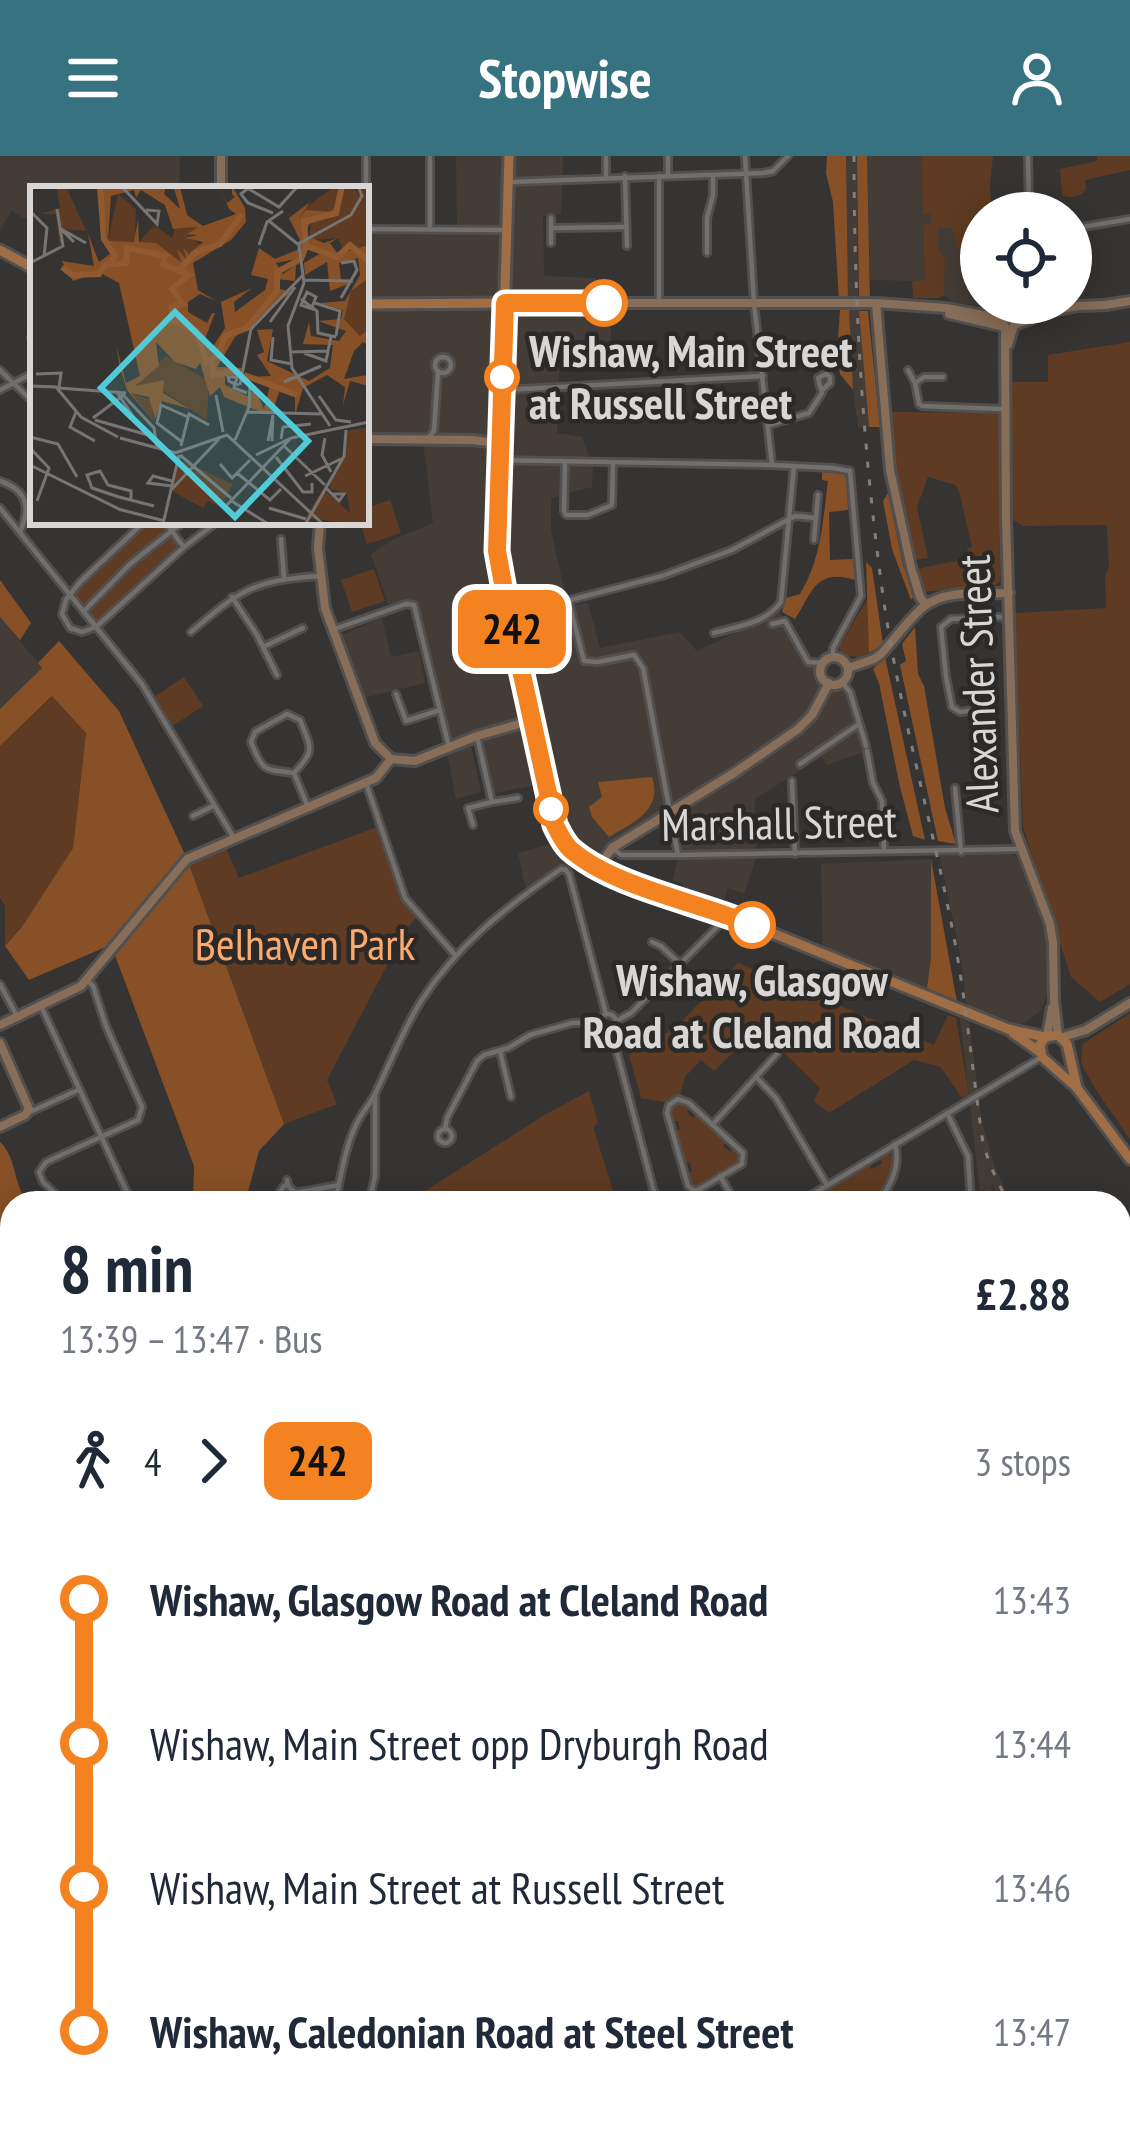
<!DOCTYPE html>
<html lang="en">
<head>
<meta charset="utf-8">
<style>
	body { margin:0; font-family:"PT Sans Narrow",sans-serif; background:#f2f2f3; color:#1f2937; height:100vh; display:flex; flex-direction:column; font-size:45px; white-space:nowrap }
	* { box-sizing:border-box; margin:0 }
	p { font-size:39px; color:#747a83 }
	.icon { flex:none; width:66px; height:66px; fill:none; stroke:currentColor; stroke-width:2; stroke-linecap:round; stroke-linejoin:round }
	.map { position:relative; flex:1; overflow:hidden }
	.details { position:absolute; left:0px; top:1035px; width:1131px; height:939px; display:flex; flex-direction:column; background:#fff; border-radius:36px 36px 0 0; box-shadow:0 6px 30px #0003 }
	.details>* { flex:none }
	.badge { padding:0 24px; border-radius:18px; font-size:42px; line-height:78px }
	.buttons { position:absolute; left:960px; top:36px; display:grid; gap:24px }
	.buttons a { display:grid; place-items:center; width:132px; height:132px; border-radius:50%; background:#fff; box-shadow:0 6px 30px #0003; font-size:60px }
	.map>.badge { position:absolute; translate:-50% -50%; box-shadow:0 0 0 6px #fff }
	.legs { display:flex; align-items:center; gap:18px; height:132px; padding:0 60px; font-size:39px }
	.legs p { margin-inline-start:auto }
	.head { display:flex; align-items:center; justify-content:space-between; height:204px; padding:0 60px }
	h1 { font-size:66px; font-weight:700; line-height:90px }
	ul { padding:0 60px; list-style:none }
	li { display:flex; align-items:center; gap:42px; height:144px; font-size:45px }
	li i { display:grid; place-items:center; width:18px; height:100%; margin:0 15px; background:currentColor }
	li i::after { content:''; width:30px; height:30px; margin:-15px; border:9px solid; border-radius:50%; background:#fff }
	li p { margin-inline-start:auto }
	li:first-child i { background:linear-gradient(#0000 50%,currentColor 0) }
	li:last-child i { background:linear-gradient(currentColor 50%,#0000 0) }
	header { display:flex; justify-content:space-between; align-items:center; height:156px; padding:0 60px; background:#367280; color:#fff; font-size:54px; font-weight:700 }
	.map>svg:first-child { display:block }
	.built { fill:#443c36 }
	.green { fill:#5e3b22 }
	.forest { fill:#885026 }
	.lines { fill:none; stroke-linecap:round; stroke-linejoin:round }
	.stream { stroke:#91592f; stroke-width:3 }
	.river { stroke:#91592f; stroke-width:10 }
	.street-casing { stroke:#52504f; stroke-width:10 }
	.secondary-casing { stroke:#52504f; stroke-width:14 }
	.primary-casing { stroke:#52504f; stroke-width:15 }
	.street { stroke:#716e6c; stroke-width:4.5 }
	.secondary { stroke:#886e59; stroke-width:8 }
	.primary { stroke:#a06e46; stroke-width:9 }
	.rail { stroke:#81807e; stroke-width:3; stroke-dasharray:6 12; stroke-linecap:butt }
	.line-1-casing { stroke:#fff; stroke-width:27 }
	.line-1 { stroke:#f58220; stroke-width:18 }
	.stop-1-dot { fill:#fff; stroke:#f58220; stroke-width:6 }
	.labels { text-anchor:middle; stroke-width:9; stroke-linejoin:round; paint-order:stroke }
	.stop-label { font-size:45px; font-weight:bold; fill:#d8d7d6; stroke:#2c2a28; text-anchor:start }
	.street-label { font-size:45px; fill:#d8d7d6; stroke:#2c2a28 }
	.park-label { font-size:45px; fill:#fdaa6e; stroke:#2c2a28 }
	.inset-river { fill:none; stroke:#91592f; stroke-width:6 }
	.inset-road { fill:none; stroke:#777574; stroke-width:3 }
	.view { fill:#52cbd9; fill-opacity:0.15; stroke:#52cbd9; stroke-width:6 }
	.inset-edge { fill:none; stroke:#d8d7d6; stroke-width:6 }
</style>
</head>
<body>
<header><svg class="icon" aria-label="menu" viewBox="0 0 24 24"><path d="M4 6h16M4 12h16M4 18h16"/></svg>Stopwise<svg class="icon" aria-label="person" viewBox="0 0 24 24"><circle cx="12" cy="8" r="4"/><path d="M4 21q1-7 8-7t8 7"/></svg></header>
<div class="map">
<svg width="1130" height="1973" viewBox="0 0 1130 1973">
	<rect width="100%" height="100%" fill="#363432"/>
	<!-- built -->
	<g class="built">
		<path d="M0,0H180L179,33H33V67L11,55L0,75Z"/>
		<path d="M456,0H563L561,58L543,60L544,120L596,122V140L611,153V194L560,195L557,277L582,281L593,311L592,331L551,342V374L568,450L588,447L600,492L679,476L697,495L779,456L793,474L808,505L823,507L821,514L824,523L832,528L842,526L850,536L867,595L827,609L822,601L755,643L754,657L757,699L744,738L728,732L720,756L679,743L684,728L673,724L678,699L670,655L612,692L599,711L580,700L526,735L518,697L553,687L561,682L546,627L495,637L484,588L471,591L481,636L456,643L417,445L408,444L388,448L371,398L394,383L433,367L423,284H366V77L457,76Z"/>
		<path d="M846,0H857L858,135L869,271L858,272L853,234L847,119Z"/>
		<path d="M867,0H921L923,57L931,58V69L923,70L925,125L870,124Z"/>
		<path d="M938,71H952L956,93L981,94V147H1005L1006,153L953,146L944,139L945,100L938,95Z"/>
		<path d="M0,461L42,512L0,553Z"/>
		<path d="M382,462L391,501L419,495L425,527L363,542L341,479Z"/>
		<path d="M939,697L1011,698L1017,701L1042,767L1046,768L1050,787L1051,818L1046,842L1041,854L1024,867H1015L967,850L959,792Z"/>
		<path d="M931,703V801L925,840L823,798L821,708Z"/>
		<path d="M960,862L969,866L982,966L994,1009L1009,1041L1001,1045L991,1027L994,1046H981Z"/>
		<path d="M1119,1226L1130,1227V1374H1119Z"/>
	</g>
	<!-- green -->
	<g class="green">
		<path d="M921,0H993L990,31L992,52L998,53V57H981V94L956,93L952,72H938V95L945,100L944,139L939,142H913L912,125L925,124L923,69L931,68V58H923Z"/>
		<path d="M1097,0H1130V14L1085,24L1086,33C1082,41 1070,43 1062,39L1060,13L1097,5Z"/>
		<path d="M1130,186V828L1100,846L1071,821L1023,671L1015,457L1106,452L1105,420L1109,412L1107,369L1023,370L1013,364L1011,226H1048V199Z"/>
		<path d="M890,256L999,257L1000,425L996,429L923,436L918,413L968,402L967,393L972,391L959,335L955,329L928,321L917,351L928,402L914,404L893,314Z"/>
		<path d="M390,344L401,377L367,388L360,366H366V352Z"/>
		<path d="M147,366H162L169,375L85,451L74,437Z"/>
		<path d="M171,378L181,390L98,467L88,455L131,410Z"/>
		<path d="M374,413L385,445L352,456L341,424Z"/>
		<path d="M868,442L869,497L858,501L844,499L839,493L840,489Z"/>
		<path d="M184,521L203,550L168,573L151,543Z"/>
		<path d="M53,540L86,576L73,692L22,772L5,790V750L0,742V590Z"/>
		<path d="M380,670L405,742L419,758L405,775L327,924L337,948L284,968L187,703L224,687L239,722Z"/>
		<path d="M738,807L934,889L948,859L956,862L969,938L962,942L941,911L914,904L829,957L814,945L820,932L783,896L762,868L714,915L701,904L685,921L680,939L665,946L641,942L629,898L676,871Z"/>
		<path d="M1130,857V983L1096,934L1081,907L1083,888Z"/>
		<path d="M589,935L598,967L594,970V974L617,1047H406L546,958Z"/>
		<path d="M678,945L690,951L687,956L693,962L697,958L727,985L723,990L730,995L734,991L743,1000L737,1008L697,1031L690,1027L687,1017L692,1015L690,1007H685L675,975L680,973L678,965H672L669,953L671,950Z"/>
		<path d="M888,998L894,1002C892,1020 885,1032 875,1047H806L869,1009L872,1013L882,1007L880,1003Z"/>
		<path d="M0,1474L12,1486V1563L0,1564Z"/>
	</g>
	<!-- forest -->
	<g class="forest">
		<path d="M827,0H846L848,145H839L833,46L826,17Z"/>
		<path d="M857,0H867L870,144L859,143Z"/>
		<path d="M849,153L853,234L840,218L837,198L840,154Z"/>
		<path d="M859,155H868L880,271H869Z"/>
		<path d="M822,316L843,317L847,323L848,354L829,356L830,404L853,403L855,424C816,412 813,435 795,463L782,456L786,442L800,438C821,404 823,364 828,325L822,324Z"/>
		<path d="M888,337L903,409L914,440L911,444L892,393L883,345Z"/>
		<path d="M866,406L872,412L883,488L869,497Z"/>
		<path d="M0,424L31,467L20,484L0,461Z"/>
		<path d="M915,471L918,518L924,530L945,652L956,688L938,685L900,509L906,505L902,488Z"/>
		<path d="M59,485L119,555L187,703L284,968L259,995L245,1047H193L194,1010L113,794L108,790L29,824L5,790L22,771L73,692L86,577L52,540L0,590V553L42,512L38,507Z"/>
		<path d="M885,501L925,684L913,680L900,631L879,527L873,513Z"/>
		<path d="M652,621C663,654 634,666 609,681L592,661L589,651L602,641L598,626Z"/>
		<path d="M931,703L957,846L927,832L931,801Z"/>
		<path d="M0,986C18,1003 12,1029 29,1047H12V1148L0,1133Z"/>
		<path d="M12,1263V1315H0V1265Z"/>
		<path d="M12,1328V1481L0,1466V1329Z"/>
		<path d="M12,1636V1733C3,1720 0,1669 0,1653C2,1646 8,1642 12,1636Z"/>
		<path d="M0,1743L12,1766V1826L0,1814Z"/>
		<path d="M74,1962H627L620,1973H66Z"/>
		<path d="M1039,1962H1097L1108,1973H1049Z"/>
	</g>
	<g class="lines">
		<!-- stream -->
		<path class="stream" d="M0,1068L12,1088"/>
		<!-- river -->
		<g class="river">
			<path d="M0,1318L12,1317"/>
			<path d="M0,1634L12,1617"/>
			<path d="M0,1730L12,1751"/>
			<path d="M55,1973L62,1962"/>
		</g>
		<!-- street casing -->
		<g class="street-casing">
			<g id="street">
				<path d="M668,0V18"/>
				<path d="M745,0L754,147L772,309"/>
				<path d="M1028,0L1029,57"/>
				<path d="M625,20L627,90"/>
				<path d="M606,21V0"/>
				<path d="M509,26L764,17L773,15L788,0"/>
				<path d="M366,47V0"/>
				<path d="M430,72V0"/>
				<path d="M552,72L626,71"/>
				<path d="M366,73L507,74"/>
				<path d="M1071,73L1130,63"/>
				<path d="M551,87V62"/>
				<path d="M707,97V62L713,39V20"/>
				<path d="M659,146V20"/>
				<path d="M31,182L33,179"/>
				<circle cx="443" cy="209" r="8"/>
				<path d="M0,214L33,246"/>
				<path d="M908,214L915,227L919,248L922,250L1002,253"/>
				<path d="M915,227L924,221H943"/>
				<path d="M0,234L33,217"/>
				<path d="M505,234L763,220"/>
				<path d="M769,269L809,257L822,237L818,222L826,218L830,221V227L822,234"/>
				<path d="M429,281L434,275L438,215"/>
				<path d="M500,304L772,309L833,312L850,315L861,440L833,492V501"/>
				<path d="M565,307L564,355L566,359H588L612,349L613,306"/>
				<path d="M0,325C27,334 31,351 20,376"/>
				<path d="M0,352L142,528L234,682"/>
				<path d="M144,366L80,426L66,444L62,458L70,472L82,476L96,471L184,391L217,366"/>
				<path d="M165,366L183,390"/>
				<path d="M281,383L284,422"/>
				<path d="M814,384L818,339"/>
				<path d="M977,438L978,461"/>
				<path d="M232,441L257,479L277,519"/>
				<path d="M569,447L584,505L597,506L634,499L643,512L678,699"/>
				<path d="M85,454L130,408L183,366"/>
				<path d="M509,460L662,420L732,394L795,360L816,362"/>
				<path d="M772,468L785,465L808,506L823,507"/>
				<path d="M332,474L406,448L414,449L449,591"/>
				<path d="M191,476C240,434 254,424 320,420"/>
				<path d="M714,477C738,470 765,468 781,446L794,310"/>
				<path d="M265,490L303,472"/>
				<path d="M842,526L850,536L866,590"/>
				<path d="M396,538L406,565L440,554"/>
				<path d="M993,552L960,556L952,551L946,521L941,471L951,463L1000,461"/>
				<path d="M867,595L873,627L882,645L884,694"/>
				<path d="M800,608L859,568"/>
				<path d="M294,617C316,594 311,592 300,564L287,558L255,576L251,586C263,617 265,613 294,617L308,651"/>
				<path d="M792,625L795,698"/>
				<path d="M366,627L405,742L455,799"/>
				<path d="M955,632L961,696"/>
				<path d="M492,646L518,642"/>
				<path d="M193,660L213,650"/>
				<path d="M473,669L468,652L492,646L477,580"/>
				<path d="M615,694L621,699H678L1021,693"/>
				<path d="M652,786L661,790L680,808"/>
				<path d="M0,828L17,860"/>
				<path d="M41,850L132,1047"/>
				<circle cx="608" cy="866" r="8"/>
				<path d="M616,865L631,857L728,760"/>
				<path d="M611,874L657,1047"/>
				<path d="M500,895L511,941"/>
				<path d="M756,921L776,942L827,1029"/>
				<path d="M678,943L689,947L743,997L742,1008L698,1034H693L688,1030L667,957L669,949Z"/>
				<path d="M28,957L78,934"/>
				<path d="M947,957L968,1000L971,1047"/>
				<path d="M713,968L777,898"/>
				<path d="M445,973L447,962L477,905L484,899L508,892L530,879L572,867L600,866"/>
				<circle cx="445" cy="980" r="7"/>
				<path d="M720,1020L736,1047"/>
				<path d="M287,1024L288,1030L296,1037L339,1029"/>
				<path d="M65,1047L43,1026L39,1016L46,1006L138,964L142,951L106,870L93,830L88,825"/>
				<path d="M274,1047L283,1031L288,1028"/>
				<path d="M335,1047C341,1021 345,990 357,967C362,956 371,947 376,936C391,905 403,874 421,845C458,788 506,751 561,713L566,714L569,718L606,858"/>
				<path d="M369,1047L375,1020V940"/>
				<path d="M798,1047L1040,902"/>
				<path d="M878,1047C891,1029 901,1010 895,988"/>
				<path d="M1119,1114L1130,1105"/>
				<path d="M0,1172L12,1181"/>
				<path d="M0,1176L12,1207"/>
				<path d="M1119,1198H1130"/>
				<path d="M1119,1378H1130"/>
				<path d="M1119,1525L1130,1526"/>
				<path d="M1119,1676L1130,1587"/>
				<path d="M1119,1741L1130,1743"/>
				<path d="M1119,1877L1130,1872"/>
				<path d="M1119,1928L1130,1938"/>
			</g>
		</g>
		<!-- secondary casing -->
		<g class="secondary-casing">
			<g id="secondary">
				<path d="M221,0V33"/>
				<path d="M505,147H876L946,152L1005,163L1078,150L1106,149"/>
				<path d="M876,147L890,314L911,411L920,441L926,449"/>
				<path d="M1105,149L1130,145"/>
				<path d="M949,158L1005,171"/>
				<path d="M1005,171L1006,362L1015,675L1050,768L1053,787L1054,845L1058,879"/>
				<path d="M1008,189L1014,169L1031,163"/>
				<path d="M366,283L471,284L490,286L499,293"/>
				<path d="M320,366L318,392L325,452L375,587L391,603"/>
				<circle cx="834" cy="515" r="14"/>
				<path d="M848,512L874,503L881,498C895,483 907,465 922,452C944,433 982,438 1009,437"/>
				<path d="M391,603L415,605L477,580L533,564"/>
				<path d="M599,711L612,692L737,615L798,573L812,559L829,527"/>
				<path d="M0,869L81,830L187,703L376,622L391,603"/>
				<path d="M1047,880L1052,852"/>
				<path d="M1063,881L1086,874L1130,847"/>
				<path d="M0,887L29,953L25,959L0,971"/>
			</g>
		</g>
		<!-- primary casing -->
		<g class="primary-casing">
			<g id="primary">
				<path d="M509,0L497,395L550,647L555,669L569,691L611,717L738,763L1008,873L1045,881L1058,879L1067,888L1077,932"/>
				<path d="M0,94L33,112"/>
				<path d="M366,148L505,147"/>
				<path d="M1013,877L1040,896"/>
				<path d="M1045,881L1040,889L1042,901L1077,932L1130,1003"/>
			</g>
		</g>
		<!-- street -->
		<use href="#street" class="street"/>
		<!-- secondary -->
		<use href="#secondary" class="secondary"/>
		<!-- primary -->
		<use href="#primary" class="primary"/>
		<!-- rail -->
		<g class="rail">
			<path d="M854,0C854,150 863,298 884,447C901,562 934,673 955,787C967,853 973,921 983,987L990,1009L1008,1047"/>
			<path d="M1119,1139L1130,1143"/>
			<path d="M861,1973L868,1962"/>
		</g>
	</g>
	<g class="lines">
		<!-- line-1 casing -->
		<g class="line-1-casing">
			<path id="line-1" d="M604,147H505L497,395L507,450L555,669C559,677 563,686 570,693C613,731 698,746 752,769"/>
		</g>
		<!-- line-1 -->
		<use href="#line-1" class="line-1"/>
	</g>
	<!-- markers -->
	<g class="stop-1-dot">
		<circle cx="604" cy="147" r="21"/>
		<circle cx="502" cy="221" r="15"/>
		<circle cx="551" cy="653" r="15"/>
		<circle cx="752" cy="769" r="21"/>
	</g>
	<g class="labels">
		<!-- stop labels -->
		<g class="stop-label">
			<text x="529" y="211">Wishaw, Main Street<tspan x="529" dy="52">at Russell Street</tspan></text>
			<text x="752" y="840" text-anchor="middle">Wishaw, Glasgow<tspan x="752" dy="52">Road at Cleland Road</tspan></text>
		</g>
		<!-- street labels -->
		<g class="street-label">
			<text transform="translate(978 528) rotate(-92)" y="16">Alexander Street</text>
			<text transform="translate(779 667) rotate(-1)" y="16">Marshall Street</text>
		</g>
		<!-- park labels -->
		<g class="park-label">
			<text x="305" y="804">Belhaven Park</text>
		</g>
	</g>
	<!-- overview -->
	<g transform="translate(30 30)">
		<rect width="339" height="339" fill="#363432"/>
		<path d="M36,0L56,45L32,43L30,62L26,28H10L30,22L27,2ZM305,0H322L332,11L328,0H339V59L329,64L314,65L308,52L279,54L281,34L306,25L264,30ZM88,8L106,23L105,56L86,61L78,54ZM124,39L142,52L145,43L168,41L159,47L168,49L157,50L172,60L156,74L147,63L151,75L109,56ZM339,92V143L331,151L314,133L321,105ZM136,170L179,195L177,234L124,199L106,201L104,208L121,214L124,236L99,205ZM339,241V339L275,332L293,303L320,327L317,307L300,303L301,293L315,271L316,245ZM149,274L203,298L190,321L178,315L173,322L142,305Z" fill="#5e3b22"/>
		<path d="M136,0L134,8L150,23L144,2L150,1L157,29L173,40L206,28L199,23L190,0L197,17L205,11L202,8V0L215,22L216,36L201,54L163,77L168,104L186,115L170,108L158,116V126L177,137L182,127H185L173,158L184,159L195,142L191,116L222,102L204,116L205,126L235,104L238,93L221,89L229,62L245,73L267,64L270,54L259,32L280,16L268,34L276,24L301,26L306,19L303,29L281,34L275,49L294,57L308,52L300,57L308,68L339,59V92L321,105L314,133L330,150L339,143V159L333,156L324,165L314,193L337,189L335,162L339,200L320,195L313,219L315,201L297,189L273,202L265,229V207L250,204L242,227H233L194,211L190,201L180,210L170,177L166,183L145,176L126,156L129,180L105,200L134,194L133,207L160,223L132,215L125,233L119,211L101,207L123,235L97,204L90,182L86,159L96,197L110,190L89,97L69,86L43,95L32,75L64,80L58,48L69,76L80,68L70,3ZM104,4L106,12L111,4L135,19L143,43L168,41L157,48L167,49L155,52L173,56L159,68L153,62L157,74L147,63L151,76L126,57L109,56L108,33L104,56L78,55L81,10ZM277,59L291,67L274,77L275,89L297,76L300,105L321,97L311,94L309,77L328,72L330,89L315,115L290,117L313,124L311,133L288,135L316,145L309,155L281,150L279,136L273,158L303,159L300,182L279,195L237,175L243,143L227,144L234,166L227,169L241,190L214,191L240,199L234,223L225,203L217,210L195,199V189L212,190V182L187,181L205,151L261,106L244,101L246,93L265,95L266,79L253,88L246,77L267,73Z" fill="#885026" fill-rule="evenodd"/>
		<path class="inset-river" d="M70,1L74,53L85,70L79,78M276,60L274,36L306,27L312,0M32,81L42,89L69,88L75,79L96,77L97,62L135,70L133,78L159,89L142,103L153,118L142,121V134L167,145L176,176L189,169L195,150L217,142L247,105V86L271,73L276,60L307,71L320,59L339,75M149,84L166,66L190,58L212,28M182,175L183,189L210,185M214,189L267,209"/>
		<path class="inset-road" d="M48,0H110M214,0L249,21L268,0M93,2L127,38L129,25L116,24M217,3L211,8L218,17L243,27M0,25L17,42L14,70M239,35L269,59L274,97L258,140L262,182L300,240M44,56L31,43L56,57M268,58L321,29L332,10L328,0M229,59L237,36L253,25M0,77L33,60L27,23M274,94L323,95M311,112L327,84L324,75L311,77M271,113L287,125L288,147L306,151M285,117L310,125L306,150M282,121L286,111L277,106L271,119L286,124M240,136L265,101M243,151L241,174L262,178M260,166L299,165M274,167L296,175L301,150M6,188L31,187L29,202M261,192L254,196L291,180M209,199L205,198L199,195L198,191H207V192L204,201V202L217,207M210,199L221,143L273,89M0,200L26,201L51,231L88,251M29,202L96,207M86,205L111,242M186,209L193,246M94,210L124,242L127,263M289,210L306,234L321,236M46,226L40,241L65,255M217,226L292,228M63,232L95,208M65,234L125,251M0,251L28,258L47,291M90,252L146,267M261,252L339,236M295,252L292,269L301,286M251,253L253,241L281,238M205,254L219,221L220,198L212,194M238,255L243,229L242,255M152,256L127,237L131,219L158,231M151,260L159,228L179,239M254,260L295,299M0,262L19,282L7,315M145,267L197,249L294,339M150,269L201,312M226,269L261,252M246,271L273,306H282V297M190,278L202,292L220,274M0,279L89,323M207,287L240,314L251,303M275,290L313,272M142,295L123,290L118,297L142,300M295,301L309,315L314,308H302M142,303L189,253M101,314V305L78,299L70,285L57,289L62,302L89,311L124,320M200,314L240,339M196,320L261,252M239,322L276,333M88,323L135,335M134,334L149,269M275,339L314,270L316,244"/>
		<path class="view" d="M145,126L278,255L205,331L71,202Z"/>
		<rect width="339" height="339" class="inset-edge"/>
	</g>
</svg>
<div class="buttons">
<a><svg class="icon" aria-label="locate" viewBox="0 0 24 24"><circle cx="12" cy="12" r="6"/><path d="M12 2v4M12 18v4M2 12h4M18 12h4"/></svg></a>
</div>
<b class="badge" style="left:512px;top:473px;background:#f58220;color:#111">242</b>
<section class="details">
<div class="head"><div><h1>8 min</h1><p>13:39 – 13:47 · Bus</p></div><b>£2.88</b></div>
<div class="legs"><svg class="icon" aria-label="walk" viewBox="0 0 24 24"><circle cx="13" cy="4" r="2"/><path d="M13 8l-2 6 4 7M11 14l-3 7M7 12l3-4h3l4 4"/></svg>4<svg class="icon" aria-label="forward" viewBox="0 0 24 24"><path d="M9 5l7 7-7 7"/></svg><b class="badge" style="background:#f58220;color:#111">242</b><p>3 stops</p></div>
<ul>
<li><i style="color:#f58220"></i><b>Wishaw, Glasgow Road at Cleland Road</b><p>13:43</p></li>
<li><i style="color:#f58220"></i><span>Wishaw, Main Street opp Dryburgh Road</span><p>13:44</p></li>
<li><i style="color:#f58220"></i><span>Wishaw, Main Street at Russell Street</span><p>13:46</p></li>
<li><i style="color:#f58220"></i><b>Wishaw, Caledonian Road at Steel Street</b><p>13:47</p></li>
</ul>
</section>
</div>
</body>
</html>
